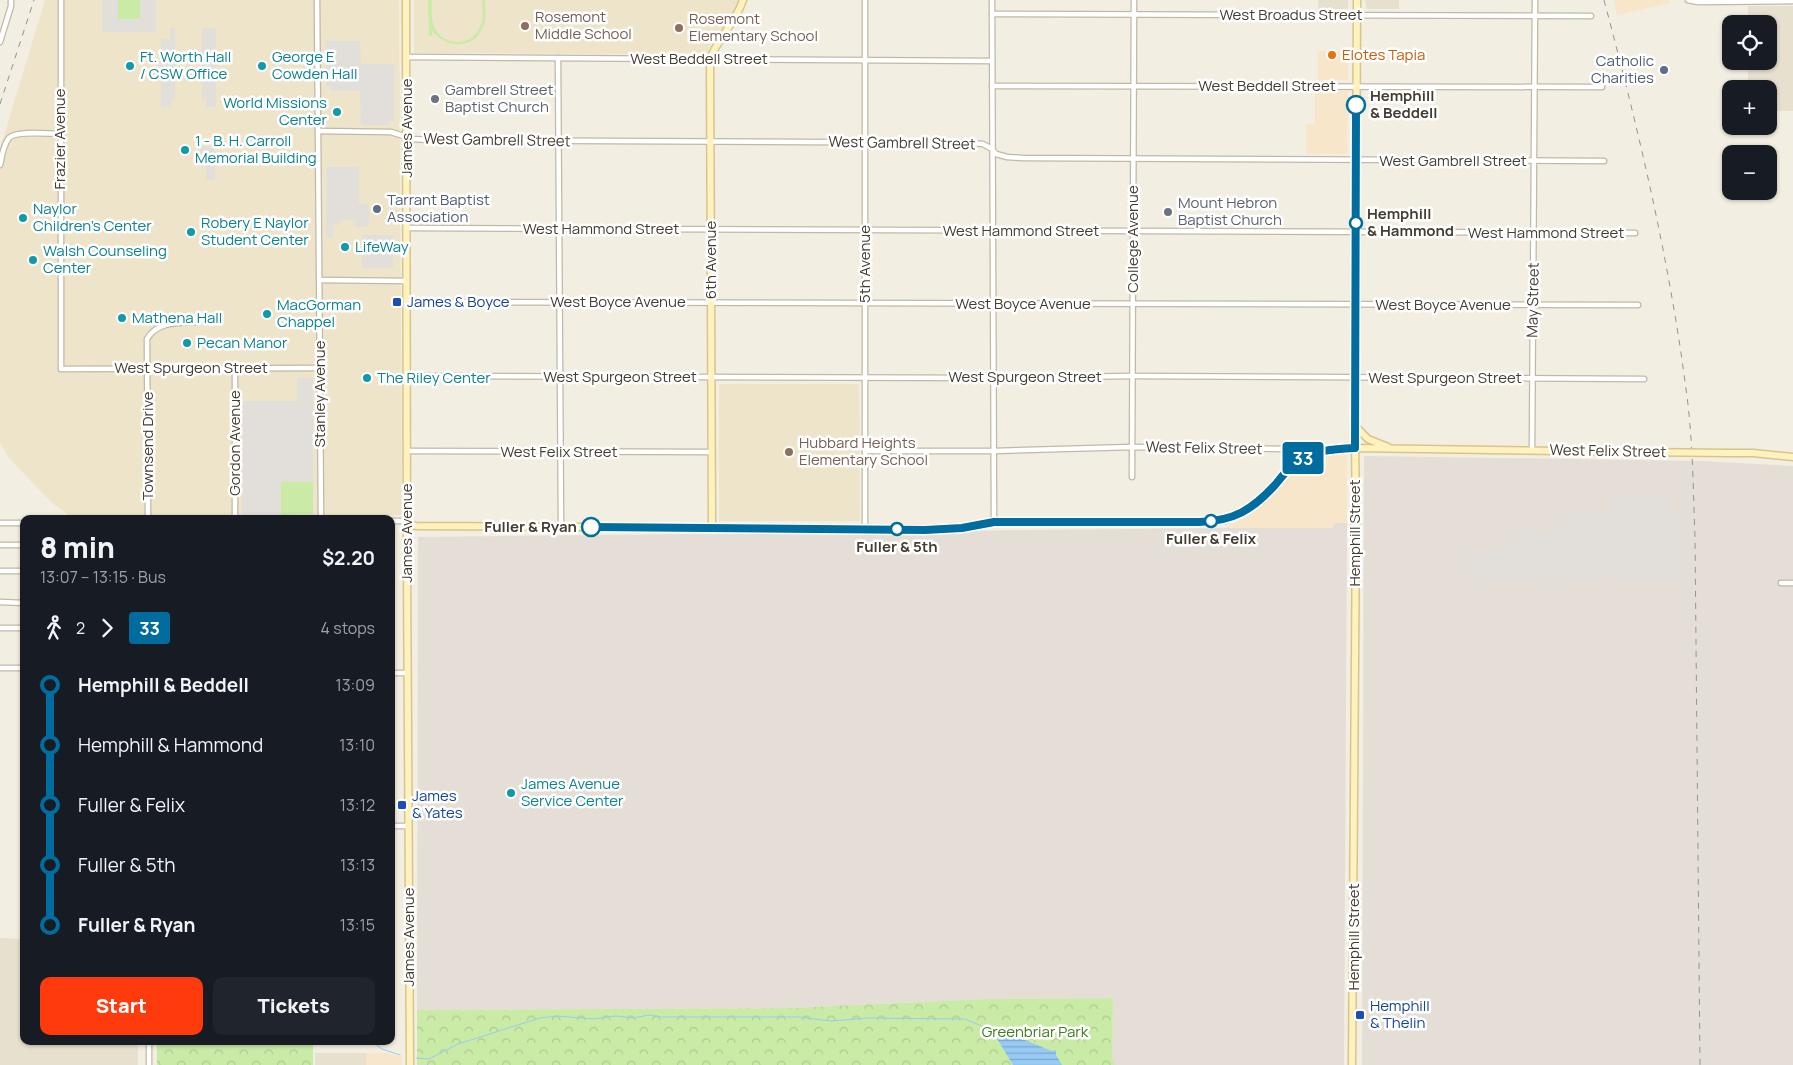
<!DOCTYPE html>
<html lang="en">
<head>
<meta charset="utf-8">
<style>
	body { margin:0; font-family:Manrope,sans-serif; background:#20242c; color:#f1f3f6; height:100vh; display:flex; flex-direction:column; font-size:19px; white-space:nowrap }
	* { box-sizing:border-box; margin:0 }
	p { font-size:16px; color:#9ea1a6 }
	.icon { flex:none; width:28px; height:28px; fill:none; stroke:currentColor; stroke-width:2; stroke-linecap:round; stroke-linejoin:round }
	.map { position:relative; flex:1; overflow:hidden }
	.details { position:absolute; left:20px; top:515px; width:375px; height:530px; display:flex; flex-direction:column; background:#171b24; border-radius:10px; box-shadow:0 1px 4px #0004 }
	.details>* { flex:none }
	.badge { padding:0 10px; border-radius:4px; font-size:18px; line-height:32px }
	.tools { position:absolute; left:1722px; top:15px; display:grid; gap:10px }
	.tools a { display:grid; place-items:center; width:55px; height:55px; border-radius:10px; background:#171b24; box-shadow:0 1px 4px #0004; font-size:25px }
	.map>.badge { position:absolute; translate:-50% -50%; box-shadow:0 0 0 2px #fff }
	.legs { display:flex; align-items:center; gap:8px; height:55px; padding:0 20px; font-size:16px }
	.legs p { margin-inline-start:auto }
	.summary { display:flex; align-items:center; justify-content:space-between; height:85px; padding:0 20px }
	h1 { font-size:28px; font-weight:800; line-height:38px }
	.primary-button { display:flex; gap:10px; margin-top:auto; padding:10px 20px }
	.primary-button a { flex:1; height:58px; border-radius:10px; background:#ff3a0c; color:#fff; font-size:20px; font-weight:800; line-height:58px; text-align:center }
	.primary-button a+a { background:#20242c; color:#f1f3f6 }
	ul { padding:0 20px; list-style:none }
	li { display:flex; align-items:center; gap:18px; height:60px; font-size:19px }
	li i { display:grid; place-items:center; width:8px; height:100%; margin:0 6px; background:currentColor }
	li i::after { content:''; width:12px; height:12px; margin:-6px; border:4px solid; border-radius:50%; background:#171b24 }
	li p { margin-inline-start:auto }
	li:first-child i { background:linear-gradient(#0000 50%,currentColor 0) }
	li:last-child i { background:linear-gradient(currentColor 50%,#0000 0) }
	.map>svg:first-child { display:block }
	.residential { fill:#e7e0cf }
	.commercial { fill:#f7e6c9 }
	.industrial { fill:#e4ded7 }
	.education { fill:#ede4c9 }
	.green { fill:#c9eba6 }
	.park { fill:url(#park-crowns) }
	.parking { fill:#e2dfdb }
	.water { fill:url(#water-rules) }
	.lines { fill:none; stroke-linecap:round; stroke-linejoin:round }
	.stream { stroke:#97cbf6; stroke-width:1 }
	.street-casing { stroke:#c1b9a6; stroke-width:7 }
	.secondary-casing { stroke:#d6c68c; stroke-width:9 }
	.street { stroke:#fff; stroke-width:4.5 }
	.secondary { stroke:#fff2bf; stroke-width:6 }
	.rail { stroke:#939393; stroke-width:1; stroke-dasharray:6 6; stroke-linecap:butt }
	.secondary-bridge-casing { stroke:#d6c68c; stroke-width:9; stroke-linecap:butt }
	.secondary-bridge { stroke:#fff2bf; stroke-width:6 }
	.line-1-casing { stroke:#fff; stroke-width:11 }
	.line-1 { stroke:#006d9e; stroke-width:8 }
	.education-dot { fill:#8d6e63; stroke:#fff; stroke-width:2 }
	.food-dot { fill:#e8710a; stroke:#fff; stroke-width:2 }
	.culture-dot { fill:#0f9aa8; stroke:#fff; stroke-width:2 }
	.service-dot { fill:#5c6f8a; stroke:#fff; stroke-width:2 }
	.worship-dot { fill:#6b7280; stroke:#fff; stroke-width:2 }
	.stop-1-dot { fill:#fff; stroke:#006d9e; stroke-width:2.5 }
	.transit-dot { fill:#1a4fb4; stroke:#fff; stroke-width:2 }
	.labels { text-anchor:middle; stroke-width:5; stroke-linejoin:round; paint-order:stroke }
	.street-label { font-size:15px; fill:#443d32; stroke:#fff }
	.education-label { font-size:15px; fill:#785e54; stroke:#fff; text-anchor:start }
	.food-label { font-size:15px; fill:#c56008; stroke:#fff; text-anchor:start }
	.culture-label { font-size:15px; fill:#0d838f; stroke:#fff; text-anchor:start }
	.service-label { font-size:15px; fill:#4e5e75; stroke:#fff; text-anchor:end }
	.worship-label { font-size:15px; fill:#5b616d; stroke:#fff; text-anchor:start }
	.stop-label { font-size:15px; font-weight:bold; fill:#443d32; stroke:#fff; text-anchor:start }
	.transit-label { font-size:15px; fill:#164399; stroke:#fff; text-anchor:start }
	.park-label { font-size:15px; fill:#3f7a21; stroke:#fff }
</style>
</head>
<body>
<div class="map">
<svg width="1793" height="1065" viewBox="0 0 1793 1065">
	<defs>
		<pattern id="park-crowns" width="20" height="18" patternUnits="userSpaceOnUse" patternTransform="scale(1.25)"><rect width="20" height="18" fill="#c9eba6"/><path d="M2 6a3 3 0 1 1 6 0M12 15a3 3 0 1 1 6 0" fill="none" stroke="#aeca8f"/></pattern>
		<pattern id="water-rules" width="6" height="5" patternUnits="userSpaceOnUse" patternTransform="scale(1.25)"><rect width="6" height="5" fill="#97cbf6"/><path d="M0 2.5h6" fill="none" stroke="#7da6c8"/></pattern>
	</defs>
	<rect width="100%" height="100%" fill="#f2eee1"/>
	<!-- residential -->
	<g class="residential">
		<rect x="1318" y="0" width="30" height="9"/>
		<path d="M1365,0H1399V9H1367Z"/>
		<path d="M1748,6H1793V111H1769V89H1748V61H1769V24H1748Z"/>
		<path d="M0,938L24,939V1041H138V1065H0Z"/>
		<rect x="315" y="1053" width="51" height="12"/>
	</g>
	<!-- commercial -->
	<g class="commercial">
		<path d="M1614,0H1669L1670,3L1617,15Z"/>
		<rect x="1318" y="51" width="30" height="29"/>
		<path d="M1348,91L1347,154H1306V125L1315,124V92Z"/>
		<path d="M1336,454L1347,455V523H1335L1334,528H1225L1252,514L1286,479L1303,464Z"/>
		<path d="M366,1053H388L402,1057V1065H366Z"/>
	</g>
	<!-- industrial -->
	<g class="industrial">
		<path d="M1364,456L1701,461L1793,466V1065H1362Z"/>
		<path d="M1334,523H1347L1344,1065H1116L1112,1060L1113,998L985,999L791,1008L417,1010L418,537L1225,528H1333Z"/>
	</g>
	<!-- education -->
	<g class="education">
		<path d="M45,0H399L402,515L237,517L70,516L51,502L9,458L0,443V149Z"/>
		<path d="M414,0H738L732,16L713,41L707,53L636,54L414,53Z"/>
		<path d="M719,384H859L860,521H719Z"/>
	</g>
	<!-- green -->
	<g class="green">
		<rect x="118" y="0" width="22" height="19"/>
		<path d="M428,0H432C432,9 431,19 434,27C443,47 472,47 480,27C484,19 483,9 482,0H485C485,9 487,19 483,27C474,50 445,49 432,30V36H429Z"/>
		<path d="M281,482H313V514L281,515Z"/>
	</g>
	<!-- park -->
	<g class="park">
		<path d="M1113,998L1112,1059L1116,1065H417V1010L791,1008L985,999Z"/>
		<rect x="157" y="1041" width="156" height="24"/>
	</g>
	<!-- parking -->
	<g class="parking">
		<path d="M102,0H118V19H140V0H156V32H102Z"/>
		<path d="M170,28H175V99H171V107H161V39H170Z"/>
		<path d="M202,28H216V107H206V99H202Z"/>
		<path d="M326,41H360L361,64H394V121H390L389,125H361L360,91H331V86H326Z"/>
		<path d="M200,146H214L215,180H206V159H200Z"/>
		<path d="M327,167H359V203L369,204V227H356L355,220H340L339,225H333V238H326Z"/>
		<rect x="362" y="235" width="31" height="33"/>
		<path d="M297,378H313V482H281V515H242V401H297Z"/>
		<path d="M1614,497H1668V501L1674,507H1678V584H1668V578L1664,576V580H1618V575H1599L1598,580H1557L1556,575H1541V580L1478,579V575L1472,570H1468V557H1473L1478,552V548H1508V552L1510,541L1512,537L1518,535V531H1543V535H1558L1559,523L1562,520L1567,518V514H1602L1603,518L1606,505L1613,501Z"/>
	</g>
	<!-- water -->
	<path class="water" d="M998,1033H1007L1052,1051L1056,1050V1055L1062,1065H1013L996,1037Z"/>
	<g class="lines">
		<!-- stream -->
		<g class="stream">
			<path d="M371,1041L382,1049L400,1055"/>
			<path d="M416,1058L429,1059L458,1044L540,1018L557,1016L593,1019L616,1016L633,1018L649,1015L661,1017H799L831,1021L867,1018L965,1019L989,1029L997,1035"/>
		</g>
		<!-- street casing -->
		<g class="street-casing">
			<g id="street">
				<path d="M61,0V369L320,368"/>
				<path d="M317,0L321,519"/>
				<path d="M865,0V529"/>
				<path d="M992,0L994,522"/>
				<path d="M1688,0L1698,2L1793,1"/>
				<path d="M992,14L1591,16"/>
				<path d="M0,42L11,6V0"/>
				<path d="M406,57L992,61"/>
				<path d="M558,58L561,527"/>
				<path d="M992,86L1602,87"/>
				<path d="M318,131L391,132L413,139L428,140L971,143L983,144L992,149L996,154L1007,157L1023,158L1604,161"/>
				<path d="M0,165C2,156 3,145 9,138C16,130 49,134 60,134"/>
				<path d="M407,228L1635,233"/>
				<path d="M319,280L407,281"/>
				<path d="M407,302L1638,305"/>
				<path d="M407,376L993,378L1132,376L1644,379"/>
				<path d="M1532,450L1535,0"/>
				<path d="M407,451L711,452"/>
				<path d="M865,451H994L1132,447L1283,449L1302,447L1321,451"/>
				<path d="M1132,477L1134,0"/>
				<path d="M148,519L147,339C157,321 179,323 197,322"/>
				<path d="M235,519V368"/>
				<path d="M391,521H401L407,523"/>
				<path d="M0,523H24"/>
				<path d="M0,545H24"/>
				<path d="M0,571H24"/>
				<path d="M1781,583H1793"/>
				<path d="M0,602L24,603"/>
				<path d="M0,628H24"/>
				<path d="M0,668H24"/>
				<path d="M391,673H408"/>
				<path d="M391,826H409"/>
				<path d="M149,1041V1065"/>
			</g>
		</g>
		<!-- secondary casing -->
		<g class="secondary-casing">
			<g id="secondary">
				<path d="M406,0L407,570L410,1065"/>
				<path d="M1355,426L1368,439L1388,447"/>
				<path d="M1283,449L1295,463"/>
				<path d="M1728,453H1753L1793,457"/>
				<path d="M407,523L416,526L925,529L962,528L994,522H1207L1226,520L1250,508L1261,499L1295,463L1305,458L1321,451L1355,448L1639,452"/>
				<path d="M712,528L710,59C718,38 736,22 743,0"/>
				<path d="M1352,1065L1356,524L1355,436L1357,0"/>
			</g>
		</g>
		<!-- street -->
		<use href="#street" class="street"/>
		<!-- secondary -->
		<use href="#secondary" class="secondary"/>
		<!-- rail -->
		<g class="rail">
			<path d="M1604,0C1638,128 1669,258 1686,389C1693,438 1693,488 1695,537L1700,1065"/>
			<path d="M0,104L34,0"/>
		</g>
		<!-- secondary-bridge casing -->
		<g class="secondary-bridge-casing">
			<path id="secondary-bridge" d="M1639,452L1728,453"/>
		</g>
		<!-- secondary-bridge -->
		<use href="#secondary-bridge" class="secondary-bridge"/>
	</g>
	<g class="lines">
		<!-- line-1 casing -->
		<g class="line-1-casing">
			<path id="line-1" d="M591,527L925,530L962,528L994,522H1199C1234,521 1252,510 1275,485C1281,478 1288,468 1296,462C1314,450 1334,449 1355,448L1356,105"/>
		</g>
		<!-- line-1 -->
		<use href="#line-1" class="line-1"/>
	</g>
	<!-- markers -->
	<g class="education-dot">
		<circle cx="525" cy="26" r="5"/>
		<circle cx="679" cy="28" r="5"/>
		<circle cx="789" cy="452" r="5"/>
	</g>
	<circle class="food-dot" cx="1332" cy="55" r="5"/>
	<g class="culture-dot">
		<circle cx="130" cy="66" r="5"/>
		<circle cx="262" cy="66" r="5"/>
		<circle cx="337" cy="112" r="5"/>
		<circle cx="185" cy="150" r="5"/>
		<circle cx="23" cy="218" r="5"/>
		<circle cx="191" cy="232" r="5"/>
		<circle cx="345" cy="247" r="5"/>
		<circle cx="33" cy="260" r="5"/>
		<circle cx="267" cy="314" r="5"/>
		<circle cx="122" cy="318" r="5"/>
		<circle cx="187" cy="343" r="5"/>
		<circle cx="367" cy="378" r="5"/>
		<circle cx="511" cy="793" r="5"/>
	</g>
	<g class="service-dot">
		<circle cx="1664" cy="70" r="5"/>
		<circle cx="377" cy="209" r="5"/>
	</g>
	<g class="worship-dot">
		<circle cx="435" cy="99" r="5"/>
		<circle cx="1168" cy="212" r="5"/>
	</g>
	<g class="stop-1-dot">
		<circle cx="1356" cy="105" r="9"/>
		<circle cx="1356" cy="223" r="6"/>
		<circle cx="1211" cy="521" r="6"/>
		<circle cx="591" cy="527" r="9"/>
		<circle cx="897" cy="529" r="6"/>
	</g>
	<g class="transit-dot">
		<rect x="392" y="297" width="10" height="10" rx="2.5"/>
		<rect x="397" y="800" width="10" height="10" rx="2.5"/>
		<rect x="1355" y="1010" width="10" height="10" rx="2.5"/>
	</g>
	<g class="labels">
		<!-- street labels -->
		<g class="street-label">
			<text x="1291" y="20">West Broadus Street</text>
			<text x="699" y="64">West Beddell Street</text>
			<text x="1267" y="91">West Beddell Street</text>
			<text transform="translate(407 128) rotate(-90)" y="5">James Avenue</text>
			<text transform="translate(60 139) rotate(-90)" y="5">Frazier Avenue</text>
			<text transform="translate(497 140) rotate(1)" y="5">West Gambrell Street</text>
			<text transform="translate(902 143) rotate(1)" y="5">West Gambrell Street</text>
			<text x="1453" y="166">West Gambrell Street</text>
			<text x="601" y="234">West Hammond Street</text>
			<text x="1021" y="236">West Hammond Street</text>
			<text x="1546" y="238">West Hammond Street</text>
			<text transform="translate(1133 239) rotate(-90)" y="5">College Avenue</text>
			<text transform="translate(711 260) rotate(-90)" y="5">6th Avenue</text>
			<text transform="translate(865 264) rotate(-90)" y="5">5th Avenue</text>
			<text transform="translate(1533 300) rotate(-89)" y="5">May Street</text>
			<text x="618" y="307">West Boyce Avenue</text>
			<text x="1023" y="309">West Boyce Avenue</text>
			<text x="1443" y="310">West Boyce Avenue</text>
			<text x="191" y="373">West Spurgeon Street</text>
			<text x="620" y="382">West Spurgeon Street</text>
			<text x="1025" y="382">West Spurgeon Street</text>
			<text x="1445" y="383">West Spurgeon Street</text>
			<text transform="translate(320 394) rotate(-90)" y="5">Stanley Avenue</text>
			<text transform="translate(235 443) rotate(-90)" y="5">Gordon Avenue</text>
			<text transform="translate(148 446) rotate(-90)" y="5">Townsend Drive</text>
			<text transform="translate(1204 448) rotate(1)" y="5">West Felix Street</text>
			<text transform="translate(1608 451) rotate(1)" y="5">West Felix Street</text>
			<text x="559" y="457">West Felix Street</text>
			<text transform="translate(407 533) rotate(-90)" y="5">James Avenue</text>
			<text transform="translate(1355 533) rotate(-90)" y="5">Hemphill Street</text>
			<text transform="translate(409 937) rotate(-90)" y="5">James Avenue</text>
			<text transform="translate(1354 937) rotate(-90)" y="5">Hemphill Street</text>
		</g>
		<!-- education labels -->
		<g class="education-label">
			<text x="535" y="22">Rosemont<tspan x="535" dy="17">Middle School</tspan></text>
			<text x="689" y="24">Rosemont<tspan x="689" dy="17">Elementary School</tspan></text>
			<text x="799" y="448">Hubbard Heights<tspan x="799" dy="17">Elementary School</tspan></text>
		</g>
		<!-- food labels -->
		<g class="food-label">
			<text x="1342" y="60">Elotes Tapia</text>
		</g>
		<!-- culture labels -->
		<g class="culture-label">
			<text x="140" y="62">Ft. Worth Hall<tspan x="140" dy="17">/ CSW Office</tspan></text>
			<text x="272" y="62">George E<tspan x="272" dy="17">Cowden Hall</tspan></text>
			<text x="327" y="108" text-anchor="end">World Missions<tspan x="327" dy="17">Center</tspan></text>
			<text x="195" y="146">1 - B. H. Carroll<tspan x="195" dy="17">Memorial Building</tspan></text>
			<text x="33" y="214">Naylor<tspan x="33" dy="17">Children's Center</tspan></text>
			<text x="201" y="228">Robery E Naylor<tspan x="201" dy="17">Student Center</tspan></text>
			<text x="355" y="252">LifeWay</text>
			<text x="43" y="256">Walsh Counseling<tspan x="43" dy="17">Center</tspan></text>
			<text x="277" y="310">MacGorman<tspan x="277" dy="17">Chappel</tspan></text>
			<text x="132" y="323">Mathena Hall</text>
			<text x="197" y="348">Pecan Manor</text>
			<text x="377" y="383">The Riley Center</text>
			<text x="521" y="789">James Avenue<tspan x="521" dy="17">Service Center</tspan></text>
		</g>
		<!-- service labels -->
		<g class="service-label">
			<text x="1654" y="66">Catholic<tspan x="1654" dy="17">Charities</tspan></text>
			<text x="387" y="205" text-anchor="start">Tarrant Baptist<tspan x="387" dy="17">Association</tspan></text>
		</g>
		<!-- worship labels -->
		<g class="worship-label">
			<text x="445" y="95">Gambrell Street<tspan x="445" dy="17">Baptist Church</tspan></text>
			<text x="1178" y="208">Mount Hebron<tspan x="1178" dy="17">Baptist Church</tspan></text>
		</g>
		<!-- stop labels -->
		<g class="stop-label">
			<text x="1370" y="101">Hemphill<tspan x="1370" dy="17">&amp; Beddell</tspan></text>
			<text x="1367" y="219">Hemphill<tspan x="1367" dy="17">&amp; Hammond</tspan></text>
			<text x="577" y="532" text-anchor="end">Fuller &amp; Ryan</text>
			<text x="1211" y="544" text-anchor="middle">Fuller &amp; Felix</text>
			<text x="897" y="552" text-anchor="middle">Fuller &amp; 5th</text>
		</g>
		<!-- transit labels -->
		<g class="transit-label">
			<text x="407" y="307">James &amp; Boyce</text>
			<text x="412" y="801">James<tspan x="412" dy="17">&amp; Yates</tspan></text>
			<text x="1370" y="1011">Hemphill<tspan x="1370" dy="17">&amp; Thelin</tspan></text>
		</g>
		<!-- park labels -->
		<g class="park-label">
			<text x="1035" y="1037">Greenbriar Park</text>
		</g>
	</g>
</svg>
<div class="tools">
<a><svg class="icon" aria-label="locate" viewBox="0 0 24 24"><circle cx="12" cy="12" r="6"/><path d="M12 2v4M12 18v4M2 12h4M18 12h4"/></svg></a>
<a>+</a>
<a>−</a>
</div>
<b class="badge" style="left:1303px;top:458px;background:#006d9e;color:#fff">33</b>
<section class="details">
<div class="summary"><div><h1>8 min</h1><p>13:07 – 13:15 · Bus</p></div><b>$2.20</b></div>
<div class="legs"><svg class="icon" aria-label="walk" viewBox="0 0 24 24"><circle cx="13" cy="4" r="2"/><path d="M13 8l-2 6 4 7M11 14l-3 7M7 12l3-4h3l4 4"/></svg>2<svg class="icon" aria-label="forward" viewBox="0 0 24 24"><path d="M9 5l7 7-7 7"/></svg><b class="badge" style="background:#006d9e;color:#fff">33</b><p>4 stops</p></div>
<ul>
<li><i style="color:#006d9e"></i><b>Hemphill &amp; Beddell</b><p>13:09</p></li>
<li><i style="color:#006d9e"></i><span>Hemphill &amp; Hammond</span><p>13:10</p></li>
<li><i style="color:#006d9e"></i><span>Fuller &amp; Felix</span><p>13:12</p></li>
<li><i style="color:#006d9e"></i><span>Fuller &amp; 5th</span><p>13:13</p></li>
<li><i style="color:#006d9e"></i><b>Fuller &amp; Ryan</b><p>13:15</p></li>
</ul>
<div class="primary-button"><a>Start</a><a>Tickets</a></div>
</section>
</div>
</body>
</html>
